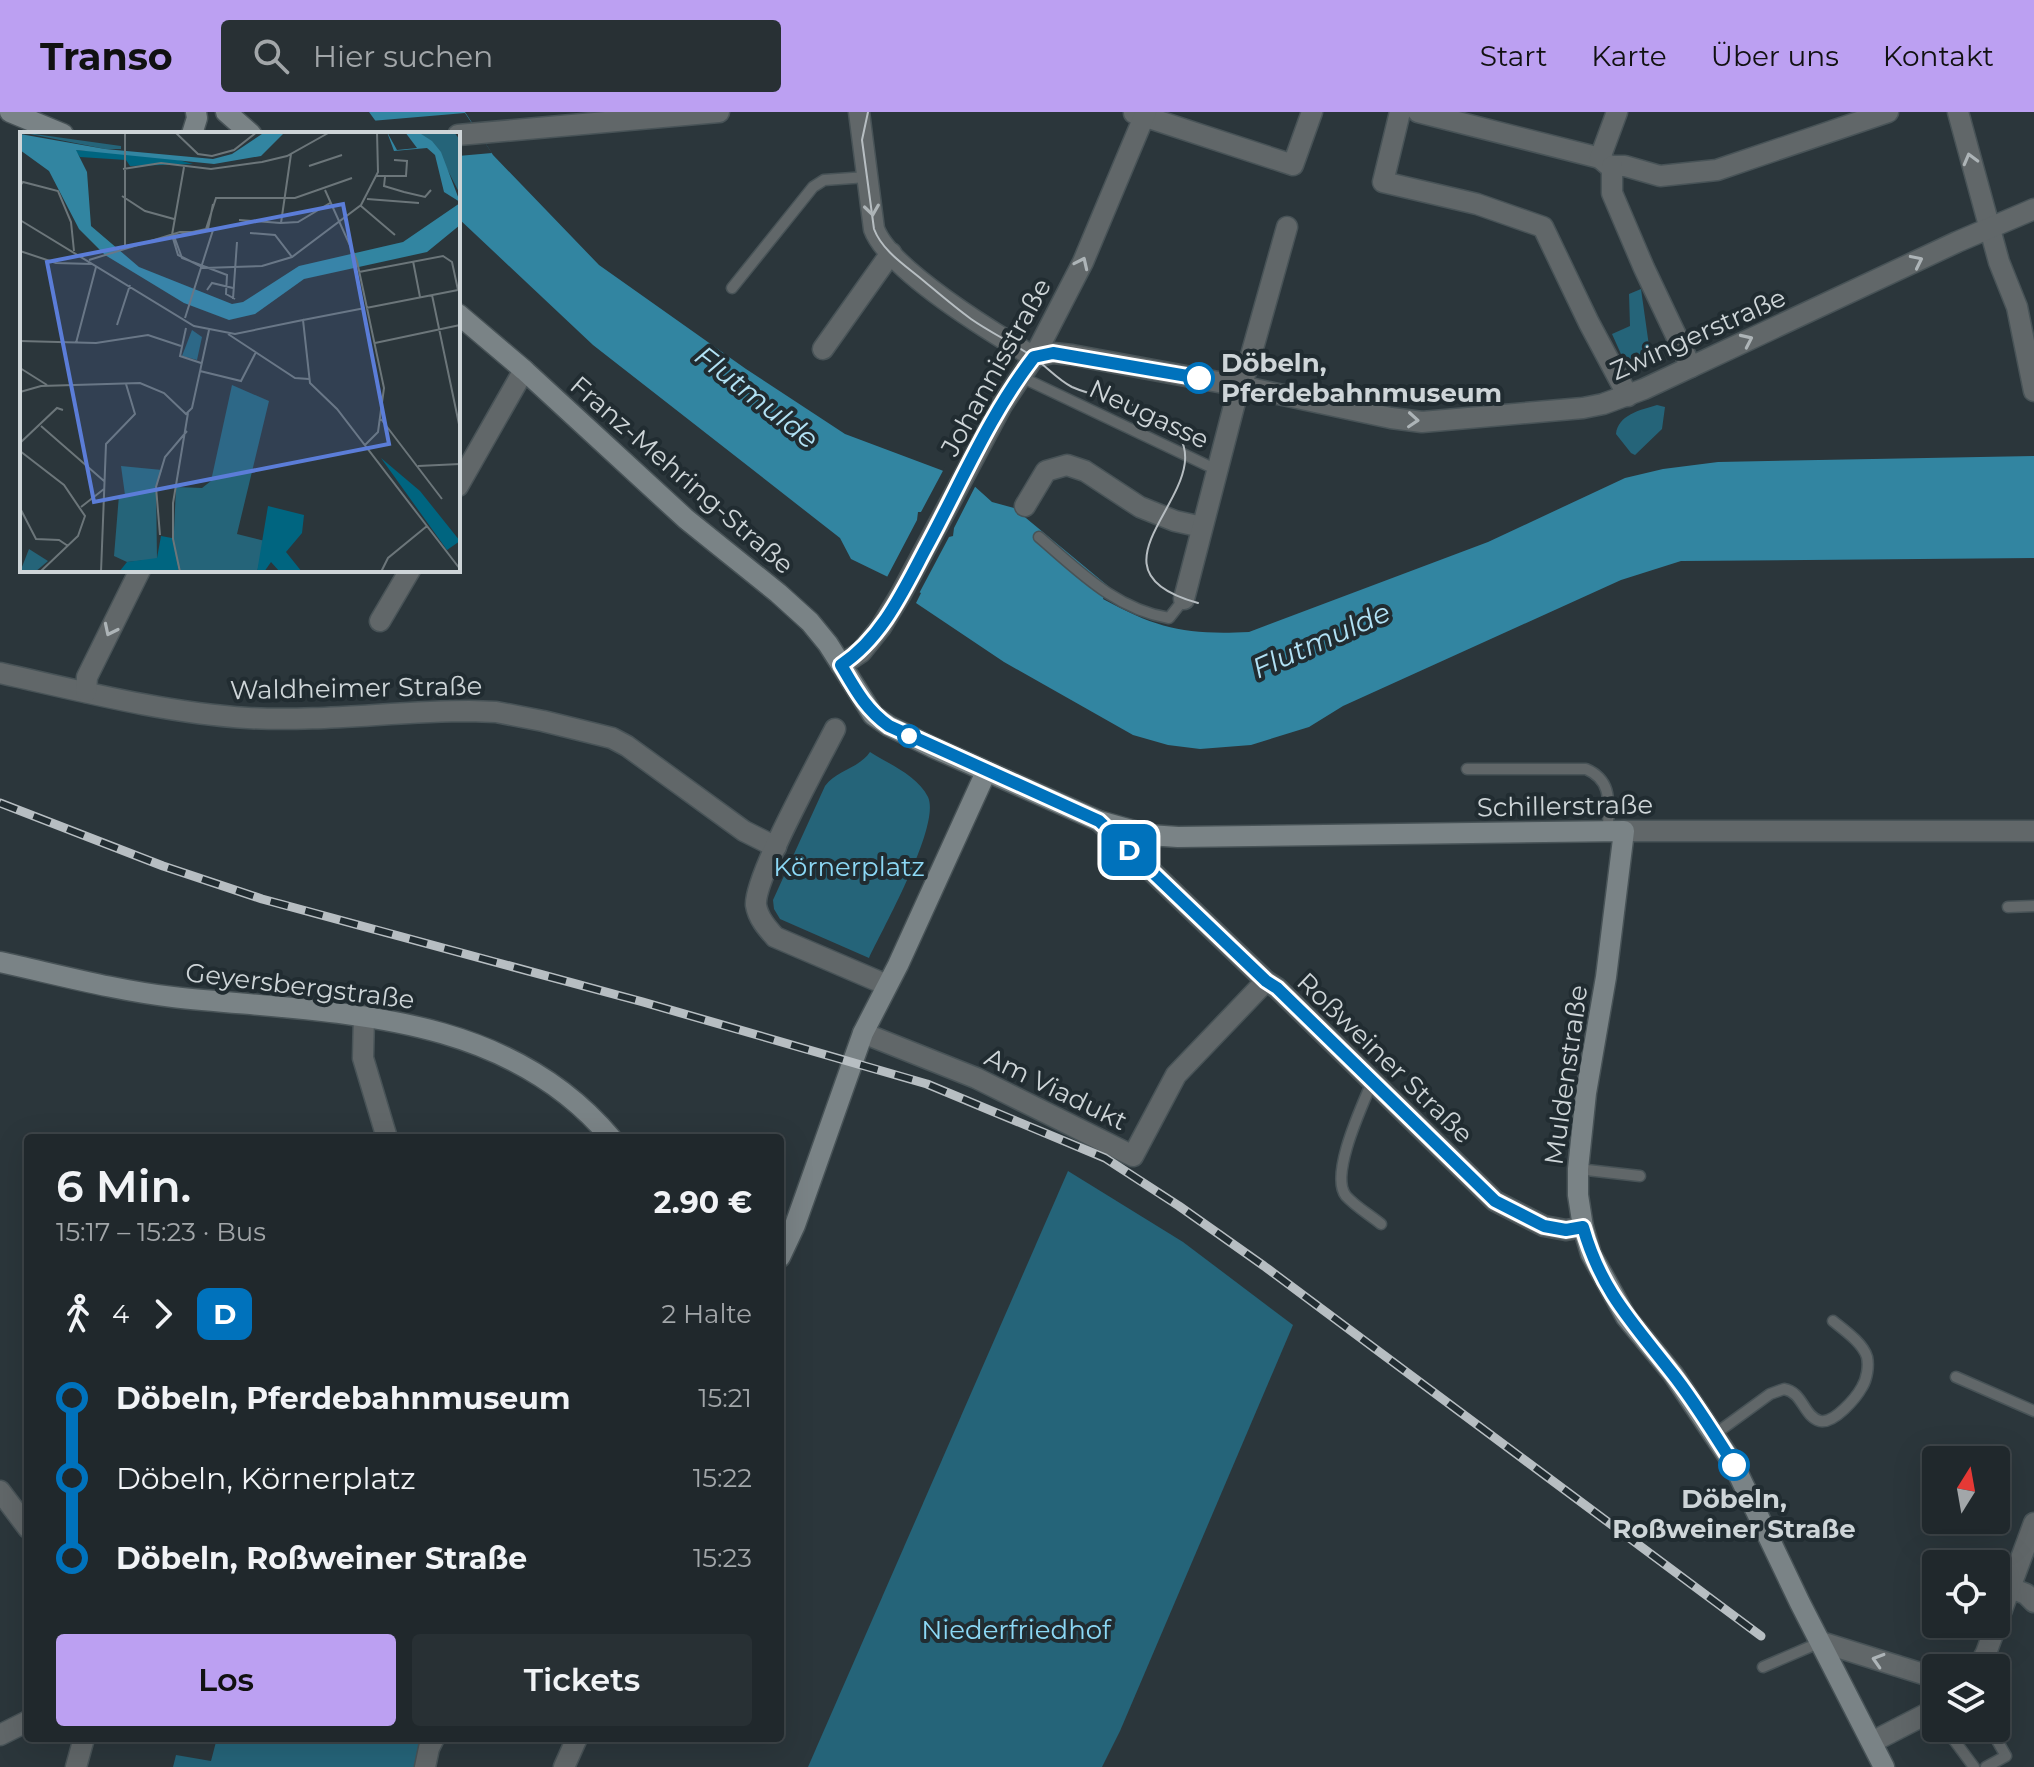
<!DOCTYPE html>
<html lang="de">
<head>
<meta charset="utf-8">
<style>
	body { margin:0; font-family:Montserrat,sans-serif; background:#283034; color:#f1f3f6; height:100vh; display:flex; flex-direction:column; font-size:30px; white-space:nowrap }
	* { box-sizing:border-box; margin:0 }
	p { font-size:26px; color:#a2a6a9 }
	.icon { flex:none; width:44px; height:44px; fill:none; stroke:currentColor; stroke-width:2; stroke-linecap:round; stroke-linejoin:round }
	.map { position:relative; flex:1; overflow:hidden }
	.sheet { position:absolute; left:24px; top:1022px; width:760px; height:608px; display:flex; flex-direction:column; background:#20282c; border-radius:8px; box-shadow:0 8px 32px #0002,0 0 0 2px #3d4448 }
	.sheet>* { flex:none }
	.badge { padding:0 16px; border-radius:12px; font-size:28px; line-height:52px }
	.needle { width:52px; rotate:11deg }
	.controls { position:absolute; left:1922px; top:1334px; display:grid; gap:16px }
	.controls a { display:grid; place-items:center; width:88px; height:88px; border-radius:8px; background:#20282c; box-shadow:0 8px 32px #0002,0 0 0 2px #3d4448; font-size:40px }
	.map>.badge { position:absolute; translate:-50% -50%; box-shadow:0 0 0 4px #fff }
	.legs { display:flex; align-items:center; gap:12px; height:88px; padding:0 32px; font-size:26px }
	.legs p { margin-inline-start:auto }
	.summary { display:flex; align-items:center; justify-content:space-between; height:136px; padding:0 32px }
	h1 { font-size:44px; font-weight:600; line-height:60px }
	.button { display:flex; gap:16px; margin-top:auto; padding:16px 32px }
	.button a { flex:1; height:92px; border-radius:8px; background:#bca0f2; color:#111; font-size:32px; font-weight:600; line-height:92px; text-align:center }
	.button a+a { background:#283034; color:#f1f3f6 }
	ul { padding:0 32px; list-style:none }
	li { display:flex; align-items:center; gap:28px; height:80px; font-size:30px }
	li i { display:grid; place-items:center; width:12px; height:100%; margin:0 10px; background:currentColor }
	li i::after { content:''; width:20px; height:20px; margin:-10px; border:6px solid; border-radius:50%; background:#20282c }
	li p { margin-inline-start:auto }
	li:first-child i { background:linear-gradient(#0000 50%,currentColor 0) }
	li:last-child i { background:linear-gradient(currentColor 50%,#0000 0) }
	header { display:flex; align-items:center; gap:48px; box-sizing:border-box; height:112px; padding:0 40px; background:#bca0f2; color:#111 }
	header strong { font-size:38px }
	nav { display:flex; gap:44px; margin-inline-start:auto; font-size:28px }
	.search { width:560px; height:72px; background:#283034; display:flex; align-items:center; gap:20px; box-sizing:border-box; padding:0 28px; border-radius:8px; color:#a2a6a9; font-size:30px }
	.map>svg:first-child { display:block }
	.green { fill:#256479 }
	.water { fill:#3285a1 }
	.pier { fill:#2b363b }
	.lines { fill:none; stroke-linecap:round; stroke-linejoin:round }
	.lane-casing { stroke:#485357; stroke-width:13 }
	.street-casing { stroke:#485357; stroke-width:23 }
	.secondary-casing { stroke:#485357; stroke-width:23 }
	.lane { stroke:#616769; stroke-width:10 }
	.street { stroke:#616769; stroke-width:20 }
	.secondary { stroke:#7a8386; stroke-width:20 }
	.tram { stroke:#b7bec2; stroke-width:2 }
	.rail-casing { stroke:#b7bec2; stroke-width:9 }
	.rail { stroke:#212c31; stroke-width:6; stroke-dasharray:18; stroke-linecap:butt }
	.oneway { stroke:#adb4b7 }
	.line-1-casing { stroke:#fff; stroke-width:18 }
	.line-1 { stroke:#0072bc; stroke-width:12 }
	.stop-1-dot { fill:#fff; stroke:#0072bc; stroke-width:4 }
	.labels { text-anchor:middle; stroke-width:8; stroke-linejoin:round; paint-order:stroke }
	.street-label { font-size:26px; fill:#ced5d8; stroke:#212c31 }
	.stop-label { font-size:26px; font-weight:bold; fill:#ced5d8; stroke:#212c31; text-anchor:start }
	.park-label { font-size:26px; fill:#8cd8f5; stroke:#212c31 }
	.water-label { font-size:28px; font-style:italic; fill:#b2e2f5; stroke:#212c31 }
	.inset-road { fill:none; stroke:#6c767a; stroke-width:2 }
	.view { fill:#5b7dd8; fill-opacity:0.15; stroke:#5b7dd8; stroke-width:4 }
	.inset-edge { fill:none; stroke:#ced5d8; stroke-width:4 }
</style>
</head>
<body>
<header>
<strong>Transo</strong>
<div class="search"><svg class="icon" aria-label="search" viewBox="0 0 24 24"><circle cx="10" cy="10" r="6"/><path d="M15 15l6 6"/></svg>Hier suchen</div>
<nav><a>Start</a><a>Karte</a><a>Über uns</a><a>Kontakt</a></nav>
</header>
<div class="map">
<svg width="2034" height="1655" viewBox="0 0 2034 1655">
	<rect width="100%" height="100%" fill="#2b363b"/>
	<!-- green -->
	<g class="green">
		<path d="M1641,177L1650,241L1625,251L1612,222L1630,214L1629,182Z"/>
		<path d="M1657,293L1665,295L1662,317L1635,343L1631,341L1616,322C1618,303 1640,298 1657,293Z"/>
		<path d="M870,640C889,652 918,664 928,685C941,713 883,816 869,846L780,807L774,797L773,788L825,674C837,658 858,657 870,640Z"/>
		<path d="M1068,1059L1183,1130L1293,1213L1120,1619L1102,1655H808Z"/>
		<path d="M217,1626H434L425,1655H173L176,1643L211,1649Z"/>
	</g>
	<!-- water -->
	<path class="water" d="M369,0H465L493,43L599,153L746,257L845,322L941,358L972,372L992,390L1014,396L1108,474L1103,487C1158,517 1186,523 1249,520L1488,430L1625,366L1663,357L1718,350L2034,344V446L1681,449L1621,468L1343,594L1309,615L1251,633L1200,637L1168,633L1133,623L1004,550L916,491L921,481L851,447L840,426L593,233L458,106V22H385Z"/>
	<!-- pier -->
	<g class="pier">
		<path d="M465,1L492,41L458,44V22H381L371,9Z"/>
		<path d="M945,355L977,371L954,416L953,424L949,425L915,489L913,488L916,482L886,467L917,408L918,400H921Z"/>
	</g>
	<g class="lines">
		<!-- lane casing -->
		<g class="lane-casing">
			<g id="lane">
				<path d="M732,176L813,75L824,68L867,65"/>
				<path d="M1019,264L1217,358"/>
				<path d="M1039,425C1079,459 1115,497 1169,506L1184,487"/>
				<path d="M1467,657H1586C1614,669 1608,693 1608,719"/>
				<path d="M2008,795L2034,794"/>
				<path d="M1372,970C1363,992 1329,1063 1346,1084C1356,1095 1370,1103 1381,1112"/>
				<path d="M1578,1057L1640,1064"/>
				<path d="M1956,1265L2034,1299"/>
				<path d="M1715,1322L1770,1282L1784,1277C1803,1280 1803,1304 1820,1309C1834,1312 1856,1286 1862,1275C1867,1267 1869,1254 1867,1245C1863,1231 1844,1218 1833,1209"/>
				<path d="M1763,1555L1821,1530"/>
				<path d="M1938,1616L1954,1628L1974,1655"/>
				<path d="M1986,1655L2006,1644L1990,1616"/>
			</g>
		</g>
		<!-- street casing -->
		<g class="street-casing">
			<g id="street">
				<path d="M859,0L874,117C889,158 995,222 1034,245"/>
				<path d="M1400,0L1383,70L1477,92L1543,115L1589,211L1628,284"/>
				<path d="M1418,0L1600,46"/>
				<path d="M1958,0L1999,150L2017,195L2034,279"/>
				<path d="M1134,1L1293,53L1312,0"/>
				<path d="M458,23L719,0"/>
				<path d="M1608,53L1600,46L1617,0"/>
				<path d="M1612,54H1625L1660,64L1717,58L1888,0"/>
				<path d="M1612,54V81L1644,156L1691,255"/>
				<path d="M823,237L891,141"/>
				<path d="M1034,245L1053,241L1072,243L1240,274L1391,306L1422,310L1583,296L1603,292L1644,277L1957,130L2034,97"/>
				<path d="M458,374L524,258"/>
				<path d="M1025,394L1046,359L1067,353L1085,359L1140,395L1175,409L1202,415"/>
				<path d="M1184,487L1235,290L1248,254L1287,115"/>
				<path d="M380,509L410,458"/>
				<path d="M841,553L861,540L881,515L901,482L1002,293L1034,245L1083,150L1146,0"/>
				<path d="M0,561C81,579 165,601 248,606C322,610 396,599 469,599L496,600L543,609L612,626L627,634L744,719L776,735"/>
				<path d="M86,580L87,565L140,458"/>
				<path d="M835,617C819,649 754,765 756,793C758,806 767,816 775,825L887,873"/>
				<path d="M1099,709L1266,869L1277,876L1495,1089L1544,1114L1566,1118L1583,1115"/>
				<path d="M1624,719H2034"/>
				<path d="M364,904L363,946L387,1026"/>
				<path d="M863,921L976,966L1133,1044L1176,963L1266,869"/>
				<path d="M0,1379L28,1416"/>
				<path d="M2011,1476L2026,1482L2034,1490"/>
				<path d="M1821,1530L1936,1566"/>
				<path d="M1978,1556L1986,1541L2034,1411"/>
				<path d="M0,1623L28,1609"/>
				<path d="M1872,1630L1936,1597"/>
				<path d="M76,1655L84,1626"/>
				<path d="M425,1655L429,1636L434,1626"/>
				<path d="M564,1655L577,1626"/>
			</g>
		</g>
		<!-- secondary casing -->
		<g class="secondary-casing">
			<g id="secondary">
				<path d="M10,0L63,22"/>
				<path d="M226,0L251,22"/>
				<path d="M192,22L197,6L196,0"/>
				<path d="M458,202L524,258L686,407L778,481L810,510L828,532L873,603L889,614L932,635L1099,709L1149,723L1178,725L1624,719L1606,865L1586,981L1578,1057V1083L1583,1115L1591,1142L1626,1205L1673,1262L1734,1353L1800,1491L1884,1655"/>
				<path d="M0,850C55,862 118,879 173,885C327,902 501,895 611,1026"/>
				<path d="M780,1145L795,1113L863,921L898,853L986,660"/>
			</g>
		</g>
		<!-- lane -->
		<use href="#lane" class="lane"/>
		<!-- street -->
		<use href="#street" class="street"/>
		<!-- secondary -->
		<use href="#secondary" class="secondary"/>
		<!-- tram -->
		<path class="tram" d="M868,0L862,28L874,117C882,138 903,152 919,165C936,179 953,194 971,207C991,221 1013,231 1033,245C1046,254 1058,268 1072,275C1101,288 1136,288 1163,307C1245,366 1063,454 1198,491"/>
		<!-- rail casing -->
		<g class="rail-casing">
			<path id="rail" d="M0,691L163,754L262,787L643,890L927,972L1105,1046L1179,1094L1264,1154L1761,1524"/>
		</g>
		<!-- rail -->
		<use href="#rail" class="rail"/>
	</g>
	<!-- one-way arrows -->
	<defs><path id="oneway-chevron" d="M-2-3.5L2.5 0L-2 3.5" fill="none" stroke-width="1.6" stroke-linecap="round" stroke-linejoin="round" transform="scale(2)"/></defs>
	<g class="oneway">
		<use href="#oneway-chevron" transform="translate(1970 47) rotate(-105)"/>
		<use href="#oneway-chevron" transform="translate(872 98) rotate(82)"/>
		<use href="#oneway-chevron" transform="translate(1917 149) rotate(-26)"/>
		<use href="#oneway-chevron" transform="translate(1082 151) rotate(-65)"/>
		<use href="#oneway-chevron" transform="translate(1747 228) rotate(-25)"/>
		<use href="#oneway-chevron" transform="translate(1413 308) rotate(4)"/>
		<use href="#oneway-chevron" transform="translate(110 518) rotate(116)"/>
		<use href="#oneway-chevron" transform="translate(1878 1548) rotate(-163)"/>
	</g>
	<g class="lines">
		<!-- line-1 casing -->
		<g class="line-1-casing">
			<path id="line-1" d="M1199,266L1053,241L1034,245C990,302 961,371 927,434C904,477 883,525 841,553C855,577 866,598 889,614L1099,709L1266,869L1277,876L1495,1089L1544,1114L1566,1118L1583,1115C1601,1179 1633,1211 1672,1261C1695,1290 1714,1322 1734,1353"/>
		</g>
		<!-- line-1 -->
		<use href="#line-1" class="line-1"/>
	</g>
	<!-- markers -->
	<g class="stop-1-dot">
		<circle cx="1199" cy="266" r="14"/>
		<circle cx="909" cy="624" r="10"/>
		<circle cx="1734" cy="1353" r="14"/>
	</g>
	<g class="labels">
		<!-- street labels -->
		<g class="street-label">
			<text transform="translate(1698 222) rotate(-24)" y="9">Zwingerstraße</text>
			<text transform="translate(996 255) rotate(-61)" y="9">Johannisstraße</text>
			<text transform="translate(1149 302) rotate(25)" y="9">Neugasse</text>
			<text transform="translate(682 363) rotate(41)" y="9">Franz-Mehring-Straße</text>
			<text transform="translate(356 576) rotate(-1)" y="9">Waldheimer Straße</text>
			<text transform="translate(1565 694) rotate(-1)" y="9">Schillerstraße</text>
			<text transform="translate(300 874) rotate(7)" y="9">Geyersbergstraße</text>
			<text transform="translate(1385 946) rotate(44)" y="9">Roßweiner Straße</text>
			<text transform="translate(1566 963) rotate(-82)" y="9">Muldenstraße</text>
			<text transform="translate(1056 977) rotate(26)" y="9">Am Viadukt</text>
		</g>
		<!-- stop labels -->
		<g class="stop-label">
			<text x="1221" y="260">Döbeln,<tspan x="1221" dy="30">Pferdebahnmuseum</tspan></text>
			<text x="1734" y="1396" text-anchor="middle">Döbeln,<tspan x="1734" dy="30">Roßweiner Straße</tspan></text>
		</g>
		<!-- park labels -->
		<g class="park-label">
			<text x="849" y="764">Körnerplatz</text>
			<text x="1016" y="1527">Niederfriedhof</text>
		</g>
		<!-- water labels -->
		<g class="water-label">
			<text transform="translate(757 285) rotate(38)" y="10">Flutmulde</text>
			<text transform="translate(1321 528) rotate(-24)" y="10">Flutmulde</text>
		</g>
	</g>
	<!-- overview -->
	<g transform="translate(20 20)">
		<rect width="440" height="440" fill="#2b363b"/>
		<path d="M0,0L101,14V17H85ZM398,0H434L440,8V62L415,14ZM172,198L182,205L177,228L162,224ZM212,253L249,269L217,402L245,409L237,440H160L153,422L156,355L182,356L191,349ZM101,334L142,338L136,355L137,427L107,430L94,424L99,363H105ZM9,417L28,429L15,440H0Z" fill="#256479"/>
		<path d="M55,18L144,24L173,32L110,34L106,28L60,25ZM361,326L400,359L440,409L427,418ZM248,374L284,383L282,401L266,420L282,440H260L251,430L244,440H237ZM141,404L152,406L159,440H99L107,430L137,426Z" fill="#006580"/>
		<path d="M245,0H265L241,24L194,32L56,18L67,40L71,94L119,135L212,172L223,170L279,134L383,110L440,71V93L407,120L284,147L235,182L209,188L164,171L85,123L59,97L29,39L0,18V2L85,17L193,27L212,22ZM367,0L377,18L397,16L385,0H398L412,9L421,20L440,70L424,60L415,23L407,16L374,19Z" fill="#3285a1"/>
		<path class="inset-road" d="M155,0L178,22L192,24L214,18L237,0M271,22L261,91L278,90L310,71M289,34L322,23M164,35L152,103L158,123L184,136L242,134L272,125L341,73L358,40L357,0M103,37L141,31L191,37L242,30L267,24L310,0M357,44H386L387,29L374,28M365,45L364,54L384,60L405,65L411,58M0,54L3,50L38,59L51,90L54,119M305,58L337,129L364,256L358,300L345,313M102,64L125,79L154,87M347,67L399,71M341,74L375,103M0,88L174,194L215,202L283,188L290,251L317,277L440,437M219,88L261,91M188,97L193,72M230,101L255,103L272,125M105,117V0M0,119L36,131L72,132M69,128L160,100L193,98L165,186M393,129L400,165M339,140L423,124L432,130L438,158M187,158L192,151L213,156M412,163L440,297M213,167L217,110M215,167L206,162L207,143L162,126L154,104L186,97L196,66H275L332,46M346,176L438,158M283,188L345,176M97,193L110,153M166,196L160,224L181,231M208,202L275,246L289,247M0,209L76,211L128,203L161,214M56,211L76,135M355,211L440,193M0,236L27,253M180,239L221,249L236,220M0,260L21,254L120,251L144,261L166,282L172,276L189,198M361,287L422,367M21,294L84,349M0,311L37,276L43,278M0,319L44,353L65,384L58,404L20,440M398,334L440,332M61,375L84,357M0,376L16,407L39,408L48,414M140,403L136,355L145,325L167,299M81,440L86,312L115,282L106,252M160,440L153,407V371L168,281M361,440L368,426L407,394"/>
		<path class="view" d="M323,72L369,312L74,370L27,130Z"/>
		<rect width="440" height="440" class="inset-edge"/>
	</g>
</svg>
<div class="controls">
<a><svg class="needle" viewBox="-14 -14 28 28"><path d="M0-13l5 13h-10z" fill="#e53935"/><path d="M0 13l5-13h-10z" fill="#a2a6a9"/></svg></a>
<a><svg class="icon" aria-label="locate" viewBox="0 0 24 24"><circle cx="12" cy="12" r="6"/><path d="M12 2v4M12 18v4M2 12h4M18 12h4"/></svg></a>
<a><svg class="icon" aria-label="layers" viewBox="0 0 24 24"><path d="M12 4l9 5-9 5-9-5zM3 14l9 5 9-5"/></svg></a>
</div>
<b class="badge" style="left:1129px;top:738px;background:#0072bc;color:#fff">D</b>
<section class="sheet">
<div class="summary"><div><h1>6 Min.</h1><p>15:17 – 15:23 · Bus</p></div><b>2.90 €</b></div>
<div class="legs"><svg class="icon" aria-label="walk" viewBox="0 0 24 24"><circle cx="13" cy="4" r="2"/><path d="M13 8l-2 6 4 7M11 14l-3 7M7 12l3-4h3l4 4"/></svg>4<svg class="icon" aria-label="forward" viewBox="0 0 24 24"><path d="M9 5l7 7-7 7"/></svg><b class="badge" style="background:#0072bc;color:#fff">D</b><p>2 Halte</p></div>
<ul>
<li><i style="color:#0072bc"></i><b>Döbeln, Pferdebahnmuseum</b><p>15:21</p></li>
<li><i style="color:#0072bc"></i><span>Döbeln, Körnerplatz</span><p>15:22</p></li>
<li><i style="color:#0072bc"></i><b>Döbeln, Roßweiner Straße</b><p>15:23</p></li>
</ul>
<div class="button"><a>Los</a><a>Tickets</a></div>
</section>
</div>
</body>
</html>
